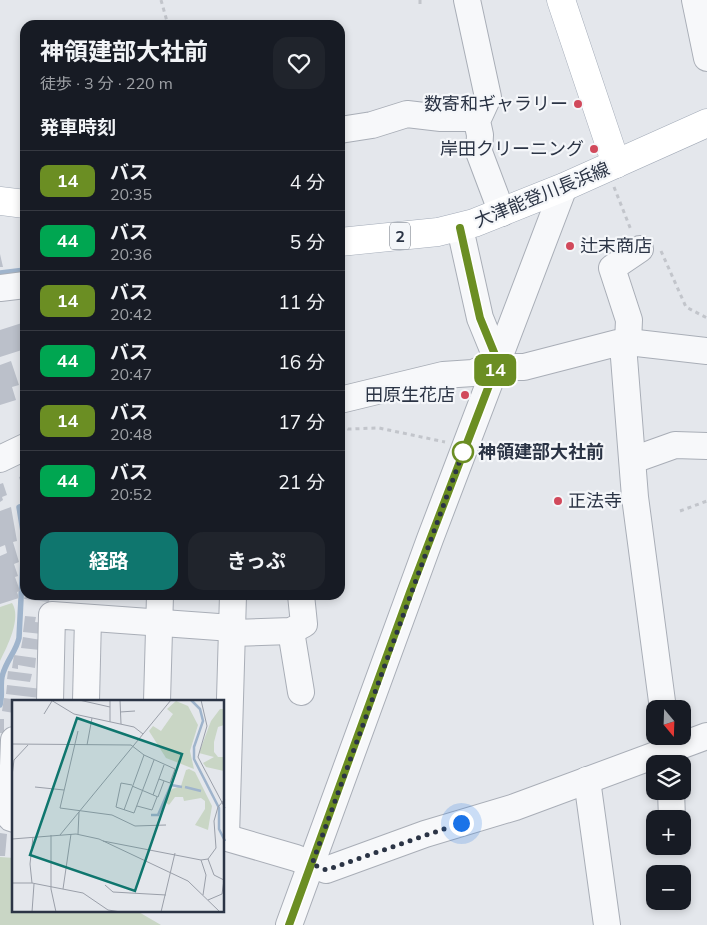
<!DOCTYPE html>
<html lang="ja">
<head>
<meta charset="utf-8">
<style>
	body { margin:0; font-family:Mulish,"Noto Sans JP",sans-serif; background:#20242c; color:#f1f3f6; height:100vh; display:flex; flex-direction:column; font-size:19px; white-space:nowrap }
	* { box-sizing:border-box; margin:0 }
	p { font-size:16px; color:#9ea1a6 }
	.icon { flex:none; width:28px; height:28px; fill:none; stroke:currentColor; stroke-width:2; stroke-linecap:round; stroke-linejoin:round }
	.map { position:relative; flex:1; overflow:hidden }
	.side { position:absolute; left:20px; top:20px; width:325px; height:580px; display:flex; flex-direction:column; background:#171b24; border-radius:15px; box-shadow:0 2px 8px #0003 }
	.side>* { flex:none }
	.badge { padding:0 10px; border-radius:8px; font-size:18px; line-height:32px }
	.needle { width:32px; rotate:161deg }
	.controls { position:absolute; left:646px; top:700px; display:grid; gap:10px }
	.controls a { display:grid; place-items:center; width:45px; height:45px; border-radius:10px; background:#171b24; box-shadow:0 2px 8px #0003; font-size:25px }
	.you { position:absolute; width:25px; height:25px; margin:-12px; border:4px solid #fff; border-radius:50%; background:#1a73e8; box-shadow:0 0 0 8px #1a73e833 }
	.map>.badge { position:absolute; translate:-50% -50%; box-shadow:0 0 0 2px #fff }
	h2 { padding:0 20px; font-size:19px; line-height:45px }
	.round { display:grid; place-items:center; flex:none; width:52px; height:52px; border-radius:15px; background:#20242c }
	.head { display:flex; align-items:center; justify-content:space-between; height:85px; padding:0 20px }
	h1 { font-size:24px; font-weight:700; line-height:38px }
	.action { display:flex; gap:10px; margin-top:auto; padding:10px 20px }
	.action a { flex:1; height:58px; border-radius:15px; background:#0f766e; color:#fff; font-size:20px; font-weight:700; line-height:58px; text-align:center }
	.action a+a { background:#20242c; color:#f1f3f6 }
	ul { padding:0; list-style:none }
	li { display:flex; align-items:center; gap:15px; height:60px; padding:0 20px; border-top:1px solid #363941 }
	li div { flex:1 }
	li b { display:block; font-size:19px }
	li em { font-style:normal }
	li .badge { min-width:55px; font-weight:700; text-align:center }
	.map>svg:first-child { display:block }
	.green { fill:#c9d6c5 }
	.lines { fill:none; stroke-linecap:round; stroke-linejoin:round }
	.stream { stroke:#9fb4cc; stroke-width:5.5 }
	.building { fill:#bbc0ca }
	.minor-casing { stroke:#a9aeb7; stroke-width:28 }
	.major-casing { stroke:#a3abb8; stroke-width:29 }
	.path { stroke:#c2c5cb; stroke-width:3; stroke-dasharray:4 4; stroke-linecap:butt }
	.minor { stroke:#f7f8fa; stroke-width:26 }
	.major { stroke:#fff; stroke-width:28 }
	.line-casing { stroke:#fff; stroke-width:11 }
	.line { stroke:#6b8e23; stroke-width:8 }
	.walk { stroke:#2b3445; stroke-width:5; stroke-dasharray:0 9 }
	.poi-dot { fill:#d1495b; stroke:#f4f6f9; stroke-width:2 }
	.stop-dot { fill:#fff; stroke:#6b8e23; stroke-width:2.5 }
	.labels { text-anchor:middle; stroke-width:4.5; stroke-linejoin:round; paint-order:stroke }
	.shield { fill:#f4f6f9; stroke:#676e7b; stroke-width:1 }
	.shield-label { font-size:16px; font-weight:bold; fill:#2b3445 }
	.poi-label { font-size:18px; fill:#2b3445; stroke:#f4f6f9; text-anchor:end }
	.street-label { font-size:18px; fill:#2b3445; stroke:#f4f6f9 }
	.stop-label { font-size:18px; font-weight:bold; fill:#2b3445; stroke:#f4f6f9; text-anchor:start }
	.inset-river { fill:none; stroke:#9fb4cc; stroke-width:2.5 }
	.inset-road { fill:none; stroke:#9a9fa9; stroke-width:1 }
	.view { fill:#0f766e; fill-opacity:0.15; stroke:#0f766e; stroke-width:2.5 }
	.inset-edge { fill:none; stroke:#2b3445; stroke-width:2.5 }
</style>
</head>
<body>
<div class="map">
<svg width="707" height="925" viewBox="0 0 707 925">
	<rect width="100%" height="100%" fill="#e4e7ec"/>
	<!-- green -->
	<g class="green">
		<path d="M12,603C22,618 7,647 0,661V607Z"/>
		<path d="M0,857L14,858V911H137L161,925H0Z"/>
	</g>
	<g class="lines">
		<!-- stream -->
		<g class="stream">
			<path d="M0,273L25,270"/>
			<path d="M0,705C3,695 0,686 2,677C5,662 16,652 19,638L24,538L19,507L25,505"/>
		</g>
	</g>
	<!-- building -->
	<g class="building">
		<path d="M0,254L3,267H0Z"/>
		<path d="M25,322V349L0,357V330Z"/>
		<path d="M11,361L19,385L12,387L16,400L0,405V365Z"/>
		<path d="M25,475V496L19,477Z"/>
		<path d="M3,483L7,495L2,497L3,500L0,502V484Z"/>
		<path d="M11,507L17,541L13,542L19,562L14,564L18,576L15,577L20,591L17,592L19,598L0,604V556L7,553L5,545L0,547V511Z"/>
		<path d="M25,595H50L49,602L24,599Z"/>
		<path d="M25,616L36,617L35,622L44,623L42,634L23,632Z"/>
		<path d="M23,637L41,640L40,650L21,648Z"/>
		<path d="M14,655L36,658L35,668L18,665V669L12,668Z"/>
		<path d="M8,671L32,674L30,682L7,679Z"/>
		<path d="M7,685L42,689L40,698L6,694Z"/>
		<path d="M4,698L19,700L14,701V713L2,711Z"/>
		<rect x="0" y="719" width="4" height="14"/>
		<path d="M0,833L7,834L5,856H0Z"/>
	</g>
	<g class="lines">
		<!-- minor casing -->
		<g class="minor-casing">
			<g id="minor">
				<path d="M467,0L488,97L477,121L480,135L479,152L502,213"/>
				<path d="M695,0L707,58"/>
				<path d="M340,130L372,125L407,114L441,118H468L477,121"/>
				<path d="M460,228L480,318L498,362"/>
				<path d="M0,288L25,285"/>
				<path d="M628,342L629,320L612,268L640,249"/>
				<path d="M623,345L628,342L707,351"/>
				<path d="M340,400L443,375L473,373L498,362L509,367H524L617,343L623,345L635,497L663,709"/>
				<path d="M0,459L25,447"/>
				<path d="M633,460L675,445L707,446"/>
				<path d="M291,631L301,692"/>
				<path d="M232,633L291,631L304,624L301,595"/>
				<path d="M50,701L52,615L232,628"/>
				<path d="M86,701L88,618"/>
				<path d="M157,701L160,595"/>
				<path d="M14,740L11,818L14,819"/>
				<path d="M587,780L607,925"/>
				<path d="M671,791L672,819"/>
				<path d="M224,837L296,858L326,870L425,834L515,807L707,736"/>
				<path d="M226,837L233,595"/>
				<path d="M289,925L430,539L564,187"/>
			</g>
		</g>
		<!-- major casing -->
		<g class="major-casing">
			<g id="major">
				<path d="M561,0L616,164"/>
				<path d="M0,201L25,204"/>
				<path d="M340,242L438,232L474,223L564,187L707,123"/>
			</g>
		</g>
		<!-- path -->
		<g class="path">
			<path d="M161,0L168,25"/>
			<path d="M420,0V7"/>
			<path d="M614,187L631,230"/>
			<path d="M661,251L686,307L707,318"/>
			<path d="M340,426L348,429L379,428L445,442"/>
			<path d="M680,511L707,501"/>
		</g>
		<!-- minor -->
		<use href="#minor" class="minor"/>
		<!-- major -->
		<use href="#major" class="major"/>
	</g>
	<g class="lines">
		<!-- line casing -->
		<g class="line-casing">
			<path id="line" d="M289,925L410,592L498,362L480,318L460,228"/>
		</g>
		<!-- line -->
		<use href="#line" class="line"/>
		<!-- walk -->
		<path class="walk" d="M461,823L326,870L312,864L463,452"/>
	</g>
	<!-- markers -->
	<g class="poi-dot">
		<circle cx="578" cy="104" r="5"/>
		<circle cx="594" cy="149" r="5"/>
		<circle cx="570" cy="246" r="5"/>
		<circle cx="465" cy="395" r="5"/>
		<circle cx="558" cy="501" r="5"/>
	</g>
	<circle class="stop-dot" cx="463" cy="452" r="10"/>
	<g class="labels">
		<!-- shield labels -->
		<rect class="shield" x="390" y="222.5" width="20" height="27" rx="4"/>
		<g class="shield-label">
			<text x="400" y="242">2</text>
		</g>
		<!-- poi labels -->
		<g class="poi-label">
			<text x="568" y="110">数寄和ギャラリー</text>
			<text x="584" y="155">岸田クリーニング</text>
			<text x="580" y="252" text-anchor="start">辻末商店</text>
			<text x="455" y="401">田原生花店</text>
			<text x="568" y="507" text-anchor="start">正法寺</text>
		</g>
		<!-- street labels -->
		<g class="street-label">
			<text transform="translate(542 195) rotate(-22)" y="6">大津能登川長浜線</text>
		</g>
		<!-- stop labels -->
		<g class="stop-label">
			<text x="478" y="458">神領建部大社前</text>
		</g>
	</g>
	<!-- overview -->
	<g transform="translate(12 700)">
		<rect width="212" height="212" fill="#e4e7ec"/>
		<path d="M164,1L176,6L186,25L178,51L182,69L154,58L137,31L141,26L149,31L161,14L155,9ZM208,9H212V25L206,27L202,42V52L206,57H212V71L194,67L191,63L202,57L187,53L199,21ZM177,69L183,72L200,106L196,130L183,125L193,109V101L189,98L172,101L171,97H163L157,105L152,101L160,89L169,86L174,70Z" fill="#c9d6c5"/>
		<path class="inset-river" d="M179,0L188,9L191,21L182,47V59L207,108V129L213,141M173,87L189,91M139,115H146L159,85L170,87"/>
		<path class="inset-road" d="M39,0L62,14L122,27L131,34M67,0L98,7M98,0V22M108,0L109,24M189,0L195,26L186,57L213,108M108,12L123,11M32,14L40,1M66,31L48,108L100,115L123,126L154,125M0,44L119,45L132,55L163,69L158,83L147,79M75,45L80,18M0,76L2,60L16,45M120,85L109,83L104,107L122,113L142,60M120,86L146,97L152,81M23,87L52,90M141,95L152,65M125,106L140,110L145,97M112,110L132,55M66,134L67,112M39,135V189L44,212M48,135L159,0M0,139L64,134L87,139L176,181L208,212M91,141L189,160M196,159L202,175L212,180L210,194L196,200M0,183H20L71,193L96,210L109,212M20,183L18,164L21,137M93,185L101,192L154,195M51,189L59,134M191,195L194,175L189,160L196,159L204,148L202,121L206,107L213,99M20,212L22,184M149,212L163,153"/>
		<path class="view" d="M65,18L170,54L123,191L18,155Z"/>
		<rect width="212" height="212" class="inset-edge"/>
	</g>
</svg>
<div class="controls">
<a><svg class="needle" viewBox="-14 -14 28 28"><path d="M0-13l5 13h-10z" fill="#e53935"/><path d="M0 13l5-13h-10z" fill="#9ea1a6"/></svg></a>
<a><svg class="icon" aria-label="layers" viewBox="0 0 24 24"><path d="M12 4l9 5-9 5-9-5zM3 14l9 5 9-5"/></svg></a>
<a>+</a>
<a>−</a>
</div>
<div class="you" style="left:461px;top:823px"></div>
<b class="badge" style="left:495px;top:370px;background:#6b8e23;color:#fff">14</b>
<section class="side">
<div class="head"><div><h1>神領建部大社前</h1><p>徒歩 · 3 分 · 220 m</p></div><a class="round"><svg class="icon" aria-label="heart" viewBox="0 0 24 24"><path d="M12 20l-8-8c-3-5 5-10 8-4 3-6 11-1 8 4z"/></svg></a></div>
<h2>発車時刻</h2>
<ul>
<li><span class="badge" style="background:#6b8e23;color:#fff">14</span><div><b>バス</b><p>20:35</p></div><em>4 分</em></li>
<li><span class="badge" style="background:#00a651;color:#fff">44</span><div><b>バス</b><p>20:36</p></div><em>5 分</em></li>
<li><span class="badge" style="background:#6b8e23;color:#fff">14</span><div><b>バス</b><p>20:42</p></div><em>11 分</em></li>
<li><span class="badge" style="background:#00a651;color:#fff">44</span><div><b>バス</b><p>20:47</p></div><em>16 分</em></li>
<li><span class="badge" style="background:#6b8e23;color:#fff">14</span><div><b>バス</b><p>20:48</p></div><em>17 分</em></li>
<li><span class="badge" style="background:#00a651;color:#fff">44</span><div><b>バス</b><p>20:52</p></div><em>21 分</em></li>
</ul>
<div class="action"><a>経路</a><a>きっぷ</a></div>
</section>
</div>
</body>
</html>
